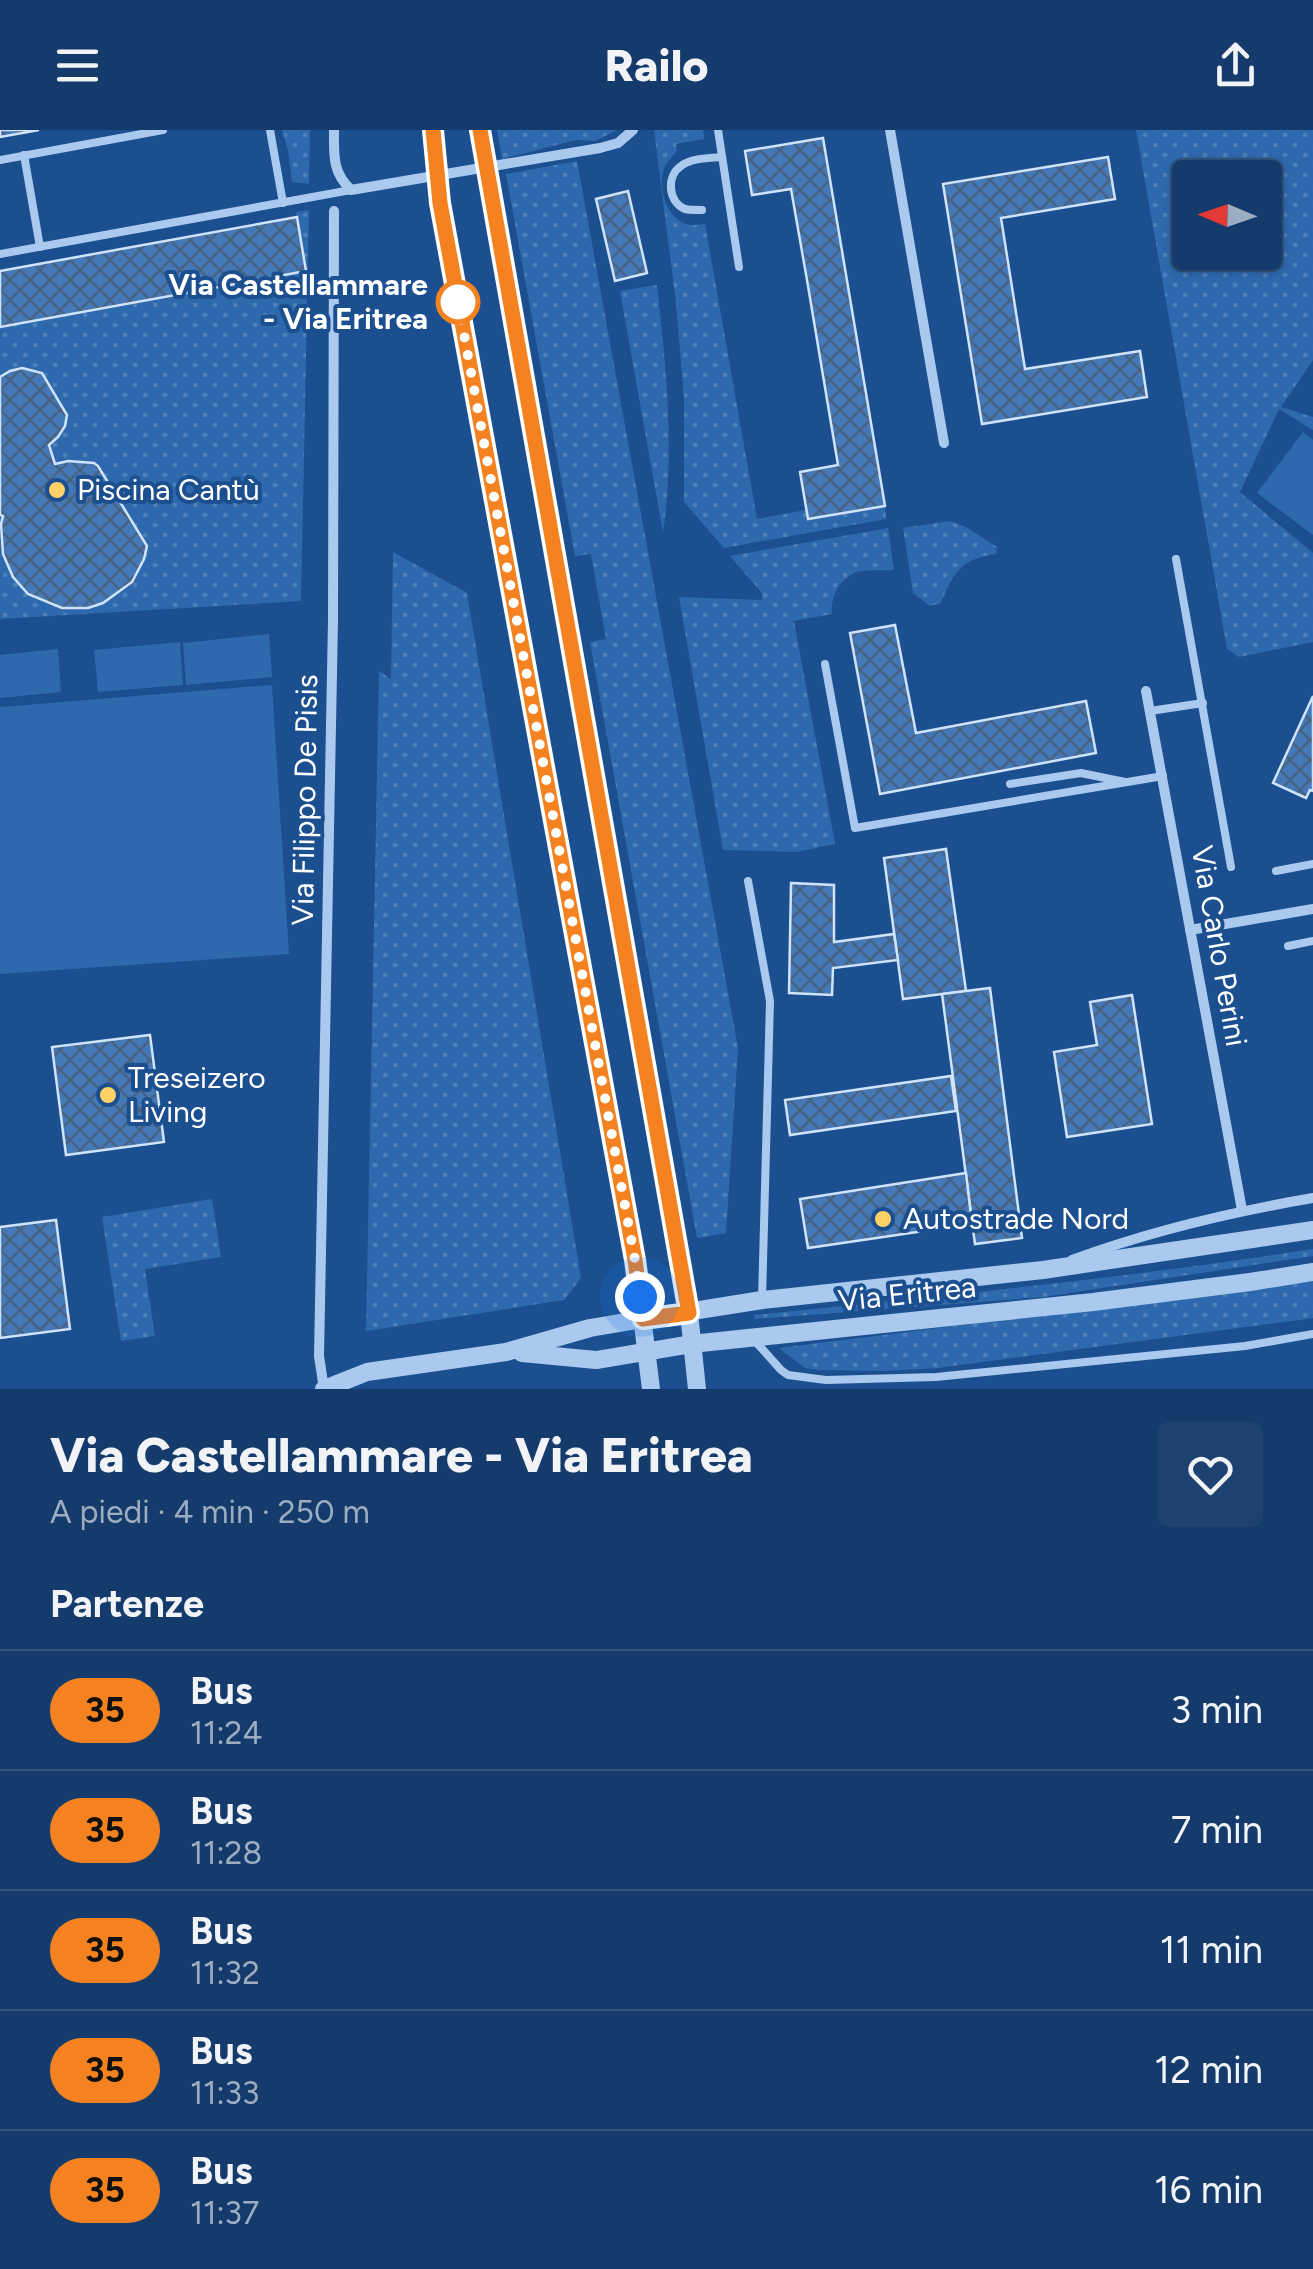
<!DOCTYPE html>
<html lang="it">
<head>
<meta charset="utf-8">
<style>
	body { margin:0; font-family:Figtree,sans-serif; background:#1d4271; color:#f1f3f6; height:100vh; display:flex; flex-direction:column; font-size:38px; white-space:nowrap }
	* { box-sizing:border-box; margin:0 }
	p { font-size:32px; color:#9dadc1 }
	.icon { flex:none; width:55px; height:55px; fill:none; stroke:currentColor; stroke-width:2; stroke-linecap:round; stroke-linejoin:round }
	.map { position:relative; height:1259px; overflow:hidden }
	.panel { display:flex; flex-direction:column; background:#143b6b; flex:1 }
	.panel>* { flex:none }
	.badge { padding:0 20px; border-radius:32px; font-size:35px; line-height:65px }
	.needle { width:65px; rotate:272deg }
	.buttons { position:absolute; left:1172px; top:30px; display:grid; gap:20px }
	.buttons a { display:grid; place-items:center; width:110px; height:110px; border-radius:10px; background:#143b6b; box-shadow:0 2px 8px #0004,0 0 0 2px #33557e; font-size:50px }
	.you { position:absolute; width:50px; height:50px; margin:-25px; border:8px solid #fff; border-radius:50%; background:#1a73e8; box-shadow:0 0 0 15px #1a73e833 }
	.map>.badge { position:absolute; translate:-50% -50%; box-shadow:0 0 0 5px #fff }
	h2 { padding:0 50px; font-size:38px; line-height:90px }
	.round { display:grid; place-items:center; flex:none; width:105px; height:105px; border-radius:10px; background:#1d4271 }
	.headline { display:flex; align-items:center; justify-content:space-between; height:170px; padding:0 50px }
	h1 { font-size:48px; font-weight:800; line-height:75px }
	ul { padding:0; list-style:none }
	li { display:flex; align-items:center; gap:30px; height:120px; padding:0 50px; border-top:2px solid #33557e }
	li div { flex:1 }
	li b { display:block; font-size:38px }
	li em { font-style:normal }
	li .badge { min-width:110px; font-weight:700; text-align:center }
	header { display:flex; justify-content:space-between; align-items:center; height:130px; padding:0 50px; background:#143b6b; font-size:45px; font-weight:800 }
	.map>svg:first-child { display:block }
	.grass { fill:url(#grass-dots); fill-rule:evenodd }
	.garden { fill:#2e69ad }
	.building { fill:url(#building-cross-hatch); stroke:#cfe3fa; stroke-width:2.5 }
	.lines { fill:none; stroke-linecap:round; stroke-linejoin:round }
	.service { stroke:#a9c9ee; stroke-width:8 }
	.minor { stroke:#a9c9ee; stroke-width:10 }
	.tertiary { stroke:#a9c9ee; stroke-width:18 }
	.line-casing { stroke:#fff; stroke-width:22 }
	.line { stroke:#f58220; stroke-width:15 }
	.walk { stroke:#fff; stroke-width:10; stroke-dasharray:0 18 }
	.stop-dot { fill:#fff; stroke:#f58220; stroke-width:5 }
	.poi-dot { fill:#ffd166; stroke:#1b4f8f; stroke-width:4 }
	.labels { text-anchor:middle; stroke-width:8; stroke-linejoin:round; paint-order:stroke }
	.stop-label { font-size:30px; font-weight:bold; fill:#fff; stroke:#1b4f8f; text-anchor:end }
	.poi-label { font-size:30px; fill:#fff; stroke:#1b4f8f; text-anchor:start }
	.street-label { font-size:30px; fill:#fff; stroke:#1b4f8f }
</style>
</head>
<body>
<header><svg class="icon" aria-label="menu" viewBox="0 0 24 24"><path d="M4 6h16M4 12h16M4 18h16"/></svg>Railo<svg class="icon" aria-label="share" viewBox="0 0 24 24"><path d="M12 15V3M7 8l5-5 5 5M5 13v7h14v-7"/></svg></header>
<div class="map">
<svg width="1313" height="1259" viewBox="0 0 1313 1259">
	<defs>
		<pattern id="grass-dots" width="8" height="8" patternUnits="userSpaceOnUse" patternTransform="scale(2.5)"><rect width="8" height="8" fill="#2e69ad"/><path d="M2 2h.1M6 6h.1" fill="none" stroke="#4d80b9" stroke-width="1.8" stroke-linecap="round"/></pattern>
		<pattern id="building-cross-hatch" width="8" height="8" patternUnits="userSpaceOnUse" patternTransform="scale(2.5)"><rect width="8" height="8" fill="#4478b7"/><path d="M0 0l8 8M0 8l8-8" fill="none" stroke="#486282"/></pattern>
	</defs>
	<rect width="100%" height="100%" fill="#1b4f8f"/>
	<!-- grass -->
	<g class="grass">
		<path d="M282,0H310L309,54L292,52L288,20Z"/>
		<path d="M497,0H617L595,11L576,10L502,29Z"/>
		<path d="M654,0H703L704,9L676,14L677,21C676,22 667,33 666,34C657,52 663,81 681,92C689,96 696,95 705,94L757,389L806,380L808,389L885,376L886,389L724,418L684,372V268L676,173Z"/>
		<path d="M1136,0H1313V230L1281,277L1313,287V300L1279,279L1240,362L1313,423V512L1239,527L1227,519ZM1190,48H1265V122H1190Z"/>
		<path d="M577,31L738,918L726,1103L697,1108L590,512L606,509L591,424L575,426L506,44Z"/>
		<path d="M309,80L301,471L0,489V385L3,386C0,437 36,484 86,478C100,476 109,469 120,461C136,449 143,435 147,416L98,336C85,329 69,330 55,334L49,315C60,308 64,297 67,285L42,243L22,238L0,247V197L306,141L296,82Z"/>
		<path d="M657,155C666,236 675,322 663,403L620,161Z"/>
		<path d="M950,391L966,397L997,417L996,424C960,429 954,442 941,473L930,476L913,463L903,398Z"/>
		<path d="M888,398L894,440C882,441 864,439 854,443C838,451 830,468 832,484L794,491L835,714L796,722L723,720L679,467L762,470V463L730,426Z"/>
		<path d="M393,422L467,463L581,1148L564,1170L366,1201L379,541L391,549Z"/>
		<path d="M212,1069L221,1127L145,1139L155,1206L121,1211L102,1087Z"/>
		<path d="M1313,1119V1126L1043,1167L755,1189L754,1185C941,1166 1128,1148 1313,1119Z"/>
		<path d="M1313,1151V1188L938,1238L885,1241L818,1240L805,1238L779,1218Z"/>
	</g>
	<!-- garden -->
	<g class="garden">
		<path d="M1303,302L1313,310V405L1257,363Z"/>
		<path d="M269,504L272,547L186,555L183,513Z"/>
		<path d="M180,512L183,555L98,562L94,520Z"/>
		<path d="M58,519L61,562L0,568V525Z"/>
		<path d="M272,555L289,824L0,844V577Z"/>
	</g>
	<!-- building -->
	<g class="building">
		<path d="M0,0H39L0,7Z"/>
		<path d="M823,8L885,376L808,389L800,342L838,335L807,150L791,59L752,65L745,21Z"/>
		<path d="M1108,27L1115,69L1001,88L1025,239L1140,221L1147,267L982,294L943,54Z"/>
		<path d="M628,61L647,143L615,151L596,69Z"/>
		<path d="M297,87L306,141L0,197V141Z"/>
		<path d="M22,238L42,243L67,285L65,296L58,307L49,315L55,334L68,331L94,333L98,336L147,416L144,429L132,452L103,473L88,478H62L28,464L13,447L3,424L1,394L3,386L0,385V247L10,241Z"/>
		<path d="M895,495L916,603L1086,571L1096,623L880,664L850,503Z"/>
		<path d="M1313,566V661L1310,660L1306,668L1273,653Z"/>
		<path d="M946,719L966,861L903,869L884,728Z"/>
		<path d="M791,753L834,755V812L894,804L898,830L833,838L832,865L789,863Z"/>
		<path d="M990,858L1022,1108L975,1114L942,864Z"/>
		<path d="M1132,865L1152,994L1067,1007L1054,922L1097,915L1090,872Z"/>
		<path d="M150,905L164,1012L66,1025L52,917Z"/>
		<path d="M951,946L956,981L790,1005L785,970Z"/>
		<path d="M966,1043L972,1094L808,1118L800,1069Z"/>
		<path d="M56,1090L70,1199L0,1208V1097Z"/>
	</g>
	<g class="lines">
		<!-- service -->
		<g class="service">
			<path d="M270,0L283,73"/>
			<path d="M718,0L739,137"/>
			<path d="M24,25L40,117"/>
			<path d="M0,30L163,0"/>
			<path d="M702,80C697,80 689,80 685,79C668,72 666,46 681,36C691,28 709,28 722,27"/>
			<path d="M0,124L351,60"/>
			<path d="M1176,429L1231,737"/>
			<path d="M825,534L855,698L1163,646"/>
			<path d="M1150,581L1203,573"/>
			<path d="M1010,654L1081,643L1125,652"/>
			<path d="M1276,741L1313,734"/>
			<path d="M748,751L770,871L762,1170"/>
			<path d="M1288,816L1313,811"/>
			<path d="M755,1211L781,1240L788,1245L826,1250L936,1247L1245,1216L1313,1204"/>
		</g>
		<!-- minor -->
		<g class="minor">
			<path d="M334,0C334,25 332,42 351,60L600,18L618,13L633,0"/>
			<path d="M890,0L944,313"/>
			<path d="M1146,561L1242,1080"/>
			<path d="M1190,800L1313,779"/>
			<path d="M1072,1130C1150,1101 1231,1082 1313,1068"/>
			<path d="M324,1259L319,1226L333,490L334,81"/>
		</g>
		<!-- tertiary -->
		<g class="tertiary">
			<path d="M433,0L440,73L635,1130L651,1259"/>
			<path d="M480,0L689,1183L697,1259"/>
			<path d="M522,1223L596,1230L691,1214L1093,1172L1250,1152L1313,1142"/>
			<path d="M324,1259L367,1242L506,1222L590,1198L643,1189L762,1170L1043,1140L1313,1100"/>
		</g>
	</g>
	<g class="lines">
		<!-- line casing -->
		<g class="line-casing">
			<path id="line" d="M433,0L440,73L635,1130L643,1189L689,1183L480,0"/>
		</g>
		<!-- line -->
		<use href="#line" class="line"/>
		<!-- walk -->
		<path class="walk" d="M458,172L635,1130L640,1167"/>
	</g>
	<!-- markers -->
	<circle class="stop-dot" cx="458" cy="172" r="20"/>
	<g class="poi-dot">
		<circle cx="57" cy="360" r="10"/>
		<circle cx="108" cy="965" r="10"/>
		<circle cx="883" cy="1089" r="10"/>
	</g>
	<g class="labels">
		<!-- stop labels -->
		<g class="stop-label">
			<text x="428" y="165">Via Castellammare<tspan x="428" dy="34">- Via Eritrea</tspan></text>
		</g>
		<!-- poi labels -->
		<g class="poi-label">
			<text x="77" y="370">Piscina Cantù</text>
			<text x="128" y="958">Treseizero<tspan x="128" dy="34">Living</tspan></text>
			<text x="903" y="1099">Autostrade Nord</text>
		</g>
		<!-- street labels -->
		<g class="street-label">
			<text transform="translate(305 670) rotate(-89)" y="10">Via Filippo De Pisis</text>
			<text transform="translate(1219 816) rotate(80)" y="10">Via Carlo Perini</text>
			<text transform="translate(907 1164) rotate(-6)" y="10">Via Eritrea</text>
		</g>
	</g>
</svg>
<div class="buttons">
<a><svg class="needle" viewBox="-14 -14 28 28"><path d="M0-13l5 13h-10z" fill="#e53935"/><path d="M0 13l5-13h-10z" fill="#9dadc1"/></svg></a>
</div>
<div class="you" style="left:640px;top:1167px"></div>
</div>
<section class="panel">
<div class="headline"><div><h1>Via Castellammare - Via Eritrea</h1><p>A piedi · 4 min · 250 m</p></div><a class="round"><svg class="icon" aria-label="heart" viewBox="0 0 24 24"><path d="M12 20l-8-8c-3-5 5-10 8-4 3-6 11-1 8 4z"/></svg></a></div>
<h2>Partenze</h2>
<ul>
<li><span class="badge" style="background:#f58220;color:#111">35</span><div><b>Bus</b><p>11:24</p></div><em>3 min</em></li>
<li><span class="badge" style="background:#f58220;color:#111">35</span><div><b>Bus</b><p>11:28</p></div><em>7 min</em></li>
<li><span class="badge" style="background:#f58220;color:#111">35</span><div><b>Bus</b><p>11:32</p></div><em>11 min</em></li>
<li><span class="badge" style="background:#f58220;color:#111">35</span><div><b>Bus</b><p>11:33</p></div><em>12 min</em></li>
<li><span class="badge" style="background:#f58220;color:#111">35</span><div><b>Bus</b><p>11:37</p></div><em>16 min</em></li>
</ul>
</section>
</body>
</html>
